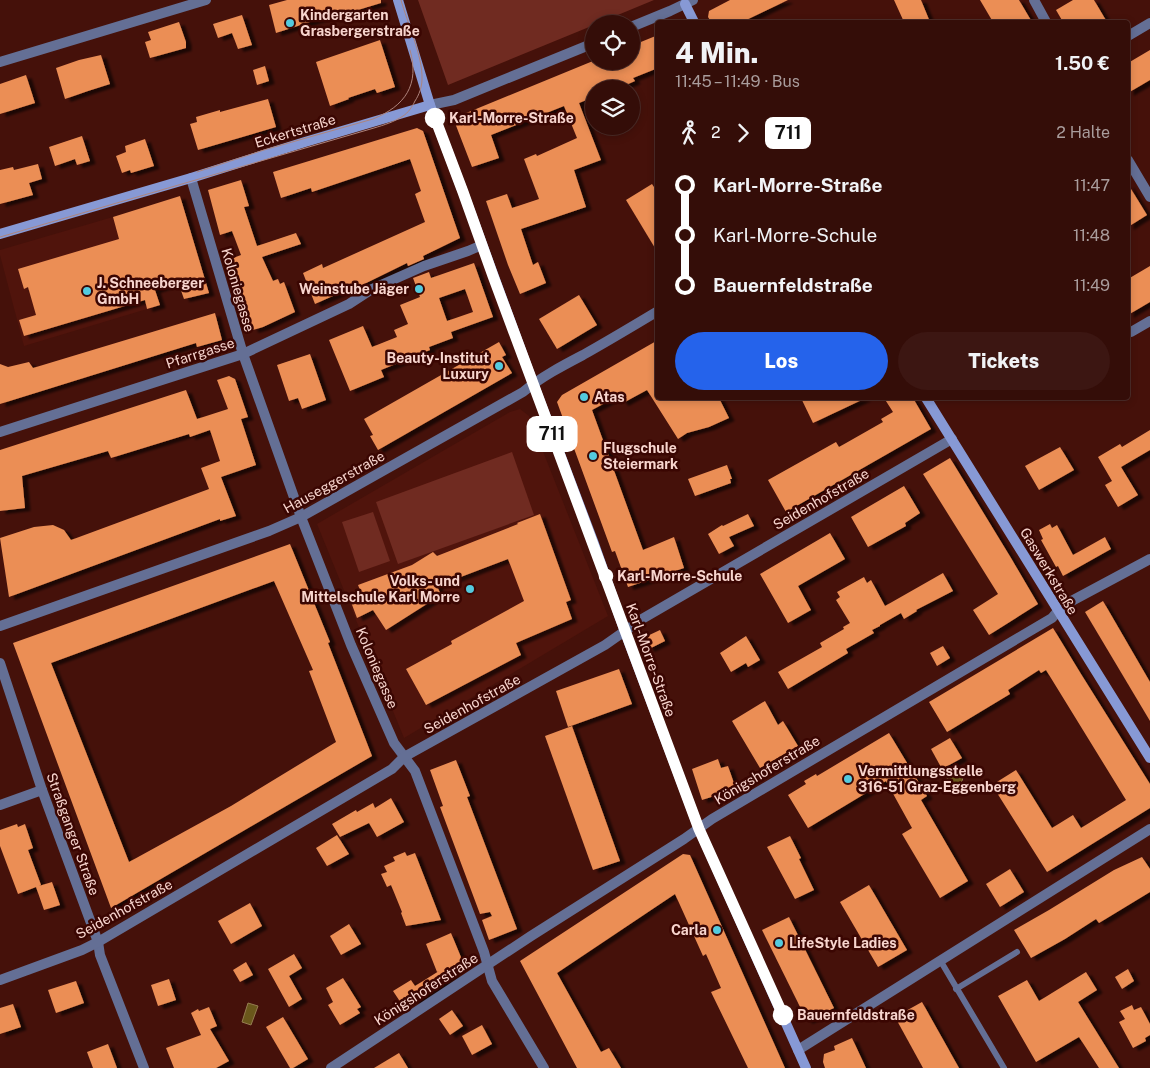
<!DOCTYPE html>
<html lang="de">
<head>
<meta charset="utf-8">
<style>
	body { margin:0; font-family:"Public Sans",sans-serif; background:#3c1612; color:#f1f3f6; height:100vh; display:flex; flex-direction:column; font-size:19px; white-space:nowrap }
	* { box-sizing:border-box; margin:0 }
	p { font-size:16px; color:#a99c9c }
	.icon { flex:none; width:28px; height:28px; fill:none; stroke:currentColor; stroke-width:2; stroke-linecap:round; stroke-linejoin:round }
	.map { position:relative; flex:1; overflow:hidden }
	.drawer { position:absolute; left:655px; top:20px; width:475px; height:380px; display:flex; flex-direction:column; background:#340d08; border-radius:5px; box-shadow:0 2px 8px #0003,0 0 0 1px #4e2d29 }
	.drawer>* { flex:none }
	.badge { padding:0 10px; border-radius:8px; font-size:18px; line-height:32px }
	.tools { position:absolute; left:585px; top:15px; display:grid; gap:10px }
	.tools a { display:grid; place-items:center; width:55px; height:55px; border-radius:50%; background:#340d08; box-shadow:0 2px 8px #0003,0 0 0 1px #4e2d29; font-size:25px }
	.map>.badge { position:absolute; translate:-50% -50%; box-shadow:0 0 0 2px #fff }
	.legs { display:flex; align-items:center; gap:8px; height:55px; padding:0 20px; font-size:16px }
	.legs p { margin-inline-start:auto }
	.overview { display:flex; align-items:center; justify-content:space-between; height:85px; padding:0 20px }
	h1 { font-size:28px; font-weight:800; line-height:38px }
	.action { display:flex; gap:10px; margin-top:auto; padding:10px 20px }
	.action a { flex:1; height:58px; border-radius:30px; background:#2563eb; color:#fff; font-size:20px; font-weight:800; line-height:58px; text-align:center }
	.action a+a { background:#3c1612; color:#f1f3f6 }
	ul { padding:0 20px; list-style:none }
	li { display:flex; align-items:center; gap:18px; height:50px; font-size:19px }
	li i { display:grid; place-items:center; width:8px; height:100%; margin:0 6px; background:currentColor }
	li i::after { content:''; width:12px; height:12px; margin:-6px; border:4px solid; border-radius:50%; background:#340d08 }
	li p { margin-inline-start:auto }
	li:first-child i { background:linear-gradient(#0000 50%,currentColor 0) }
	li:last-child i { background:linear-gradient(currentColor 50%,#0000 0) }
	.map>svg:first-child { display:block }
	.built { fill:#50140c }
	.green { fill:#702b21 }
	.water { fill:#6a571b; stroke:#957d51 }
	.building { fill:#eb8e55; fill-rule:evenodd; filter:url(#shadow) }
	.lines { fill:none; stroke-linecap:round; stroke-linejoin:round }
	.lane { stroke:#646f95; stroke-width:6 }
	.street { stroke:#646f95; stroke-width:10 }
	.secondary { stroke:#8799d5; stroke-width:10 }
	.tram { stroke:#ae847d; stroke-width:1 }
	.line-1-casing { stroke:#fff; stroke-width:11 }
	.line-1 { stroke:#fff; stroke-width:8 }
	.poi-dot { fill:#54cade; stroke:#3a0602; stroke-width:2 }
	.stop-1-dot { fill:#fff; stroke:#fff; stroke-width:2.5 }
	.labels { text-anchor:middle; stroke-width:5; stroke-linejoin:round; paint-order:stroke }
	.poi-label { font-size:14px; font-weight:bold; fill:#f8d5ce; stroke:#3a0602; text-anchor:start }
	.stop-label { font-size:14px; font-weight:bold; fill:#f8d5ce; stroke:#3a0602; text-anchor:start }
	.street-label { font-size:14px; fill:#f8d5ce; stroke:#3a0602 }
</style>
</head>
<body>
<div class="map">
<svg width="1150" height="1068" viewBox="0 0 1150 1068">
	<defs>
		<filter id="shadow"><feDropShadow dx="5.5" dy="3" stdDeviation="1" flood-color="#0009"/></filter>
	</defs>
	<rect width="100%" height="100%" fill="#45110a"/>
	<!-- built -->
	<g class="built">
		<path d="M113,217L120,242L132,257L147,309L24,346L0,255V250Z"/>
		<path d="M520,409L529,416L608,616L404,738L317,524L510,412Z"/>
	</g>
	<!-- green -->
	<g class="green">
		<path d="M418,0H654L596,24H594V25L448,85Z"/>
		<path d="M512,452L534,515L398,564L376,502Z"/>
		<path d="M373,512L390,561L359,572L342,522Z"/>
	</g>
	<!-- water -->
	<g class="water">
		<circle cx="955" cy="777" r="8"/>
		<path d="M248,1003L258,1006L251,1025L242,1022Z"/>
	</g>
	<!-- building -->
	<g class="building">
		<path d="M287,0H381V3L348,13L347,10L276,33L269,5Z"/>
		<path d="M730,0H788L742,22H711L708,17L709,11Z"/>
		<path d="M894,0H921L930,22H904Z"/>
		<path d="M980,0H1019L1032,22H993Z"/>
		<path d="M1073,0H1094L1107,22H1063L1056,10Z"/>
		<path d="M242,15L252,45L238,49L232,33L218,38L213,24Z"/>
		<path d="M179,22L186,42V48L150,58L145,42L151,40L148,32Z"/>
		<path d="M658,35V68L633,78L635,81L617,89H594V97L579,103L601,160L574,170L586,207L521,229L533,265L538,262L546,283L520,294L508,265L486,201L507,194L512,208L539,199L524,159L536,154L537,156L577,138L564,106L491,135L499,158L472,167L455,123L459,116L593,61H631V46Z"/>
		<path d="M380,40L395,87L377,93L375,89L348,98L349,99L330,106L316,62Z"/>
		<path d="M1150,50V80L1128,93V63Z"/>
		<path d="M101,55L110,84L88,91L65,99L56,68L79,60Z"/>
		<path d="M265,66L269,81L257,85L253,70Z"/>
		<path d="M26,75L35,103L0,114V84Z"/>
		<path d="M268,99L276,127L198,150L190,124L197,122L196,117L220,110V112Z"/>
		<path d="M417,128L423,131L460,238L423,256L424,259L408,266L407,263L356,288L355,286L315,304L303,273L322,264L323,268L425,222L415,194L421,191L410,159L312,192L311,188L281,198L273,172Z"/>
		<path d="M82,136L90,161L77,165L75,159L55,166L49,147Z"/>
		<path d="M145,139L154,166L131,173L130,170L122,173L116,156L126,152L125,146Z"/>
		<path d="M38,164L42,179L29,183L33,195L0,204V170L13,167L14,170Z"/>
		<path d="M241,180L249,206L244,207L257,246L296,233L301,244L262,257L273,281L278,279L280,284L284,282L295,312L263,327L253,330L233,268L235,266L233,258L241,255L232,231L220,235L208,190Z"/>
		<path d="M652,184L658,193V253L626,200Z"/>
		<path d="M1128,184L1147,215L1128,227Z"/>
		<path d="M180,196L209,293L184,299L178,282L155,290L160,305L147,309L145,300L24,336L19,320L36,315L28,287L24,289L18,269L119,239L113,217Z"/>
		<path d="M474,263L493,317L451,332L453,338L429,347L430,350L381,370L384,377L350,391L329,340L363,326L372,347L397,337L394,330L408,324L400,305L420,297L413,278L429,272L431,278ZM465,289L473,312L447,321L439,298Z"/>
		<path d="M1150,266V302L1128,315V279Z"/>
		<path d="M579,295L597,325L557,349L539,319Z"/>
		<path d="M215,313L222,340L197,347L196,343L0,404V364L8,367L29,362L33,368Z"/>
		<path d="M658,340V398H719L729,418L709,427L687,433L678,439L647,390L623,403L618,396L592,410L643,550L674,537L684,568L628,587L615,551L612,552L557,402L562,395Z"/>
		<path d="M499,342L506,355L502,357L512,373L378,450L370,436L373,435L364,419Z"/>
		<path d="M310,354L326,400L302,409L298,398L289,401L277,365Z"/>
		<path d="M229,376L235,379L248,417L241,419L256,465L221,477L236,516L220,521V519L9,597L0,538L34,527L53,525L64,530L71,540L209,489L201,468L220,461L210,430L190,437L189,434L111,458L108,451L22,476L25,508L0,511V450L186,390L197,419L228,409L217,380Z"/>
		<path d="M801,398H866L813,423Z"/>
		<path d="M884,398H913L931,429L786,512L768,480L836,442L839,447L883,422L881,419L893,412Z"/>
		<path d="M1150,430V450L1121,467L1138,495L1118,507L1105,485L1112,481L1098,457L1120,444L1122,447Z"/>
		<path d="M1060,447L1074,470L1039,490L1025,466Z"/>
		<path d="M950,458L1011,558L1038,604L989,635L973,610L998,594L923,474Z"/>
		<path d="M727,465L732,479H730L731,483L695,496L688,479Z"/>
		<path d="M904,486L920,513L905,523L906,526L868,547L851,517Z"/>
		<path d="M540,514L571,600L566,602L572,619L516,643L521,655L426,705L406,669L452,644L451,641L524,601L508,559L437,586L441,595L386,630L373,610L357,618L348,594L360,590L358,585L412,565L433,552L437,556L518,524L517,523Z"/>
		<path d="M748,514L754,526L729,537L734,546L719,554L708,534L722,525L723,526Z"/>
		<path d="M1050,524L1052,528L1057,525L1073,555L1105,537L1111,549L1063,576L1058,566L1056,567L1041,540L1043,539L1039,530Z"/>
		<path d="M830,533L845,559L798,586L811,610L788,623L760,574Z"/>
		<path d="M290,544L330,642L328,643L372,756L111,908L13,643ZM274,581L313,670L309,671L336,742L231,806L129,862L51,663Z"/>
		<path d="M943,573L953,591L916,610L917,611L904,619L901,613L880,625V626L872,630L874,633L846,649L848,653L788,689L778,672L822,647L820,643L844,629L843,627L850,623L836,600L840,597L837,592L864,577L867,583L871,580L885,606Z"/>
		<path d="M1103,601L1150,682V721L1085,612Z"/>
		<path d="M1053,628L1081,674L1150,784V808L1047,872L992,785L1016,770L1052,828L1073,815L1081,828L1126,800L1046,670L1041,673L1039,670L1008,690L1010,694L947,732L929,702Z"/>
		<path d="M660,630L665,641L649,649L643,638Z"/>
		<path d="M746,636L760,660L748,667L746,663L731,672L720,653Z"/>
		<path d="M943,646L950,658L937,666L930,653Z"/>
		<path d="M619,669L632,704L568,727L556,691Z"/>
		<path d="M765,701L778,725L783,721L798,746L760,768L732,721Z"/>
		<path d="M572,726L620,861L593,870L545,736Z"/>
		<path d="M889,733L927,796L921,800L968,881L940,898L902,834L912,828L886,781L808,828L788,795L806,784L804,781L816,774L817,776Z"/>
		<path d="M950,738L962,758L942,769L931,749Z"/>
		<path d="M718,759L721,768L728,766L736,789L702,800L692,769Z"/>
		<path d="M456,760L470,796L467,797L517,929L489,940L482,920L492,916L490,912L480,914L440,807L443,806L430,770Z"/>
		<path d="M391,798L404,822L377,837L369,823L340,837L332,824L356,810L357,812L373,803L375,808Z"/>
		<path d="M17,824L18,827L25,824L33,848L28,850L41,885L39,886L52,882L60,905L44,910L36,887L18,894L0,846V830Z"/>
		<path d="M337,835L349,854L327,866L316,848Z"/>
		<path d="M790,836L801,858L799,859L814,890L795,899L767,847Z"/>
		<path d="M405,852L407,856L415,853L441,920L406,926L401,913L402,912L391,885L387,887L381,874L387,872L384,866L395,861L393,857Z"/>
		<path d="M683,854L690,855L785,1068H748L711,992L721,988L706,954L703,956L675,894L557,973L601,1052L609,1048L621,1068H577L520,961Z"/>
		<path d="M1142,857L1150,869V892L1099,923L1096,919L1065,939L1031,958L1014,930L1049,910L1114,870Z"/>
		<path d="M1010,869L1024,892L1000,907L986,884Z"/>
		<path d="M869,885L907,950L878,967L840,902Z"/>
		<path d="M250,903L262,926L231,944L218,921Z"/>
		<path d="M789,917L834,1008L807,1021L762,930Z"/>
		<path d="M349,924L361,944L341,955L330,936Z"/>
		<path d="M451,933L463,962L450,967L454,973L444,981L445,983L439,988L432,991L431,990L415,1002L412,998L401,1003L393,991L411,980L415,986L439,971L437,972L426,944Z"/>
		<path d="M294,954L302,968L289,976L302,999L289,1007L268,969Z"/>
		<path d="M246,962L253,975L240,982L233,970Z"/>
		<path d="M1128,969L1134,981L1122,989L1115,977Z"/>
		<path d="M1086,972L1097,990L1078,1002L1119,1068H1099L1079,1037L1036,1062L998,996L1027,980L1039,1001Z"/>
		<path d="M343,978L361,1007L357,1009L360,1013L340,1025L328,1005L333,1002L326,988Z"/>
		<path d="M169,979L176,1000L158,1006L151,985Z"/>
		<path d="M76,981L84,1003L56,1013L48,990Z"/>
		<path d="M922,1002L959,1068H923L895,1017Z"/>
		<path d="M13,1004L21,1027L0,1034V1008Z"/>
		<path d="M1132,1005L1134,1010L1141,1007L1150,1024V1035L1145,1038L1146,1041L1133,1048L1119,1022L1125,1019L1120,1011Z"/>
		<path d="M209,1007L217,1026L210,1029L229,1061L216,1068H174L166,1048L201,1035L191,1013L198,1009L199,1011Z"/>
		<path d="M452,1010L463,1026L450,1035L439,1019Z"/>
		<path d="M283,1017L308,1059L293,1068H290L266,1027Z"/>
		<path d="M482,1025L492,1044L472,1055L462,1036Z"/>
		<path d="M852,1038L866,1068H825L823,1062L824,1054L835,1050L834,1046Z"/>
		<path d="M108,1044L117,1068H93L87,1052Z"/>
		<path d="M399,1053L408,1068H374Z"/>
	</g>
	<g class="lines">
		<!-- lane -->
		<g class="lane">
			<path d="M940,960L1004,1068"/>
			<path d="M956,989L1017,952"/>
		</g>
		<!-- street -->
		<g class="street">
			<path d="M1034,0L1046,22"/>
			<path d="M631,27L670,11L693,0"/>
			<path d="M1128,36L1150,23"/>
			<path d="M0,62L206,0"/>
			<path d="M430,105L454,100L594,43"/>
			<path d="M1128,160L1150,197"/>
			<path d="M191,178L243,354L301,517L351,645L394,743L415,771L484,952L492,981L544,1068"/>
			<path d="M1131,332L1150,321"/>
			<path d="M0,432L243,354L349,304L372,289L424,266L468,251L482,245"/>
			<path d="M0,626L269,531L301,517L523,392C541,377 562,366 583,355C608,341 633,326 658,311"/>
			<path d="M0,663L42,790L98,942L100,955L144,1068"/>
			<path d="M0,805L42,790"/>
			<path d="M0,980L82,950L98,942L392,769L404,757L605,645L642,619L952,439"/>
			<path d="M798,1050L1150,829"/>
			<path d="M331,1068L531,936L684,839L712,819L1052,618L1058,611L1066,604L1150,559"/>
		</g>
		<!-- secondary -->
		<g class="secondary">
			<path d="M398,0L430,105L463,192L533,383L593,541L625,632L699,829L806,1068"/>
			<path d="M685,4L694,22"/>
			<path d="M0,234L191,178L305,142L430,105"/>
			<path d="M926,398L1150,758"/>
		</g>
		<!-- tram -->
		<g class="tram">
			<path d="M197,172L264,150L373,119C405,106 420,85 410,50"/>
			<path d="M0,237L374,128C384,125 394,122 403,116C408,113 412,107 415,101C419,95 422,87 422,79C423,57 407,22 401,0"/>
		</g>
	</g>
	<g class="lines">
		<!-- line-1 casing -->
		<g class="line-1-casing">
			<path id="line-1" d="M435,118L463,192L493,276L699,829L783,1015"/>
		</g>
		<!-- line-1 -->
		<use href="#line-1" class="line-1"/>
	</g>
	<!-- markers -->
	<g class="poi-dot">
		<circle cx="290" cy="23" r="5"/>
		<circle cx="419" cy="289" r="5"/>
		<circle cx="87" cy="291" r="5"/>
		<circle cx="499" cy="366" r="5"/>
		<circle cx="584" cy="397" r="5"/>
		<circle cx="593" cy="456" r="5"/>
		<circle cx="470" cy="589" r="5"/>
		<circle cx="848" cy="779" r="5"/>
		<circle cx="717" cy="930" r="5"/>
		<circle cx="779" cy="943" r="5"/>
	</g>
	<g class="stop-1-dot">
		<circle cx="435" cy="118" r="9"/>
		<circle cx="606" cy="576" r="6"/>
		<circle cx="783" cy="1015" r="9"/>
	</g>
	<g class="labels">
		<!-- poi labels -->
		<g class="poi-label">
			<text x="300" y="20">Kindergarten<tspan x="300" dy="16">Grasbergerstraße</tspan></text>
			<text x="97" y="288">J. Schneeberger<tspan x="97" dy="16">GmbH</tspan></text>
			<text x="409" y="294" text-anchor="end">Weinstube Jäger</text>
			<text x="489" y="363" text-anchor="end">Beauty-Institut<tspan x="489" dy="16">Luxury</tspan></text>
			<text x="594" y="402">Atas</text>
			<text x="603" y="453">Flugschule<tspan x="603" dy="16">Steiermark</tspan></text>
			<text x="460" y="586" text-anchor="end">Volks- und<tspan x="460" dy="16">Mittelschule Karl Morre</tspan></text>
			<text x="858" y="776">Vermittlungsstelle<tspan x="858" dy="16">316-51 Graz-Eggenberg</tspan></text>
			<text x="707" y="935" text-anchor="end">Carla</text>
			<text x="789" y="948">LifeStyle Ladies</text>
		</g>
		<!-- stop labels -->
		<g class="stop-label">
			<text x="449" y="123">Karl-Morre-Straße</text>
			<text x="617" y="581">Karl-Morre-Schule</text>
			<text x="797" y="1020">Bauernfeldstraße</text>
		</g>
		<!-- street labels -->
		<g class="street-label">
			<text transform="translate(295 131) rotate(-17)" y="5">Eckertstraße</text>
			<text transform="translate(238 290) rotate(74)" y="5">Koloniegasse</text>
			<text transform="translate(200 353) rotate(-18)" y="5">Pfarrgasse</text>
			<text transform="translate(334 482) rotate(-29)" y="5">Hauseggerstraße</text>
			<text transform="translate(821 499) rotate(-30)" y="5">Seidenhofstraße</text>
			<text transform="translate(1049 571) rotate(59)" y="5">Gaswerkstraße</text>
			<text transform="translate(651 660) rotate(70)" y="5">Karl-Morre-Straße</text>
			<text transform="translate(377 668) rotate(67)" y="5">Koloniegasse</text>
			<text transform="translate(472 704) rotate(-29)" y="5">Seidenhofstraße</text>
			<text transform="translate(767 770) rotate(-31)" y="5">Königshoferstraße</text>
			<text transform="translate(73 834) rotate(70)" y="5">Straßganger Straße</text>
			<text transform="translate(124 909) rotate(-29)" y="5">Seidenhofstraße</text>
			<text transform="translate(426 989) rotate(-33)" y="5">Königshoferstraße</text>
		</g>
	</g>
</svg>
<div class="tools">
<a><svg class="icon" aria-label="locate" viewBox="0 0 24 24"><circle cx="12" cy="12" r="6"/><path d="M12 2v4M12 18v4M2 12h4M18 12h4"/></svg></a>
<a><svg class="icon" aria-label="layers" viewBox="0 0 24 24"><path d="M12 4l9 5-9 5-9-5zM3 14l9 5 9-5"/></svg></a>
</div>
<b class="badge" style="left:552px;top:434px;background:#fff;color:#111">711</b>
<section class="drawer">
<div class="overview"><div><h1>4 Min.</h1><p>11:45 – 11:49 · Bus</p></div><b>1.50 €</b></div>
<div class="legs"><svg class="icon" aria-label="walk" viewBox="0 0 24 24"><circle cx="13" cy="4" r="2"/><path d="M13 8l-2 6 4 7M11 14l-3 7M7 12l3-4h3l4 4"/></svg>2<svg class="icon" aria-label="forward" viewBox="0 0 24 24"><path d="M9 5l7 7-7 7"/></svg><b class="badge" style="background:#fff;color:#111">711</b><p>2 Halte</p></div>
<ul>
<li><i style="color:#fff"></i><b>Karl-Morre-Straße</b><p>11:47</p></li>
<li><i style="color:#fff"></i><span>Karl-Morre-Schule</span><p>11:48</p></li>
<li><i style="color:#fff"></i><b>Bauernfeldstraße</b><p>11:49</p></li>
</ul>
<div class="action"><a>Los</a><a>Tickets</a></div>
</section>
</div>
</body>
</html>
